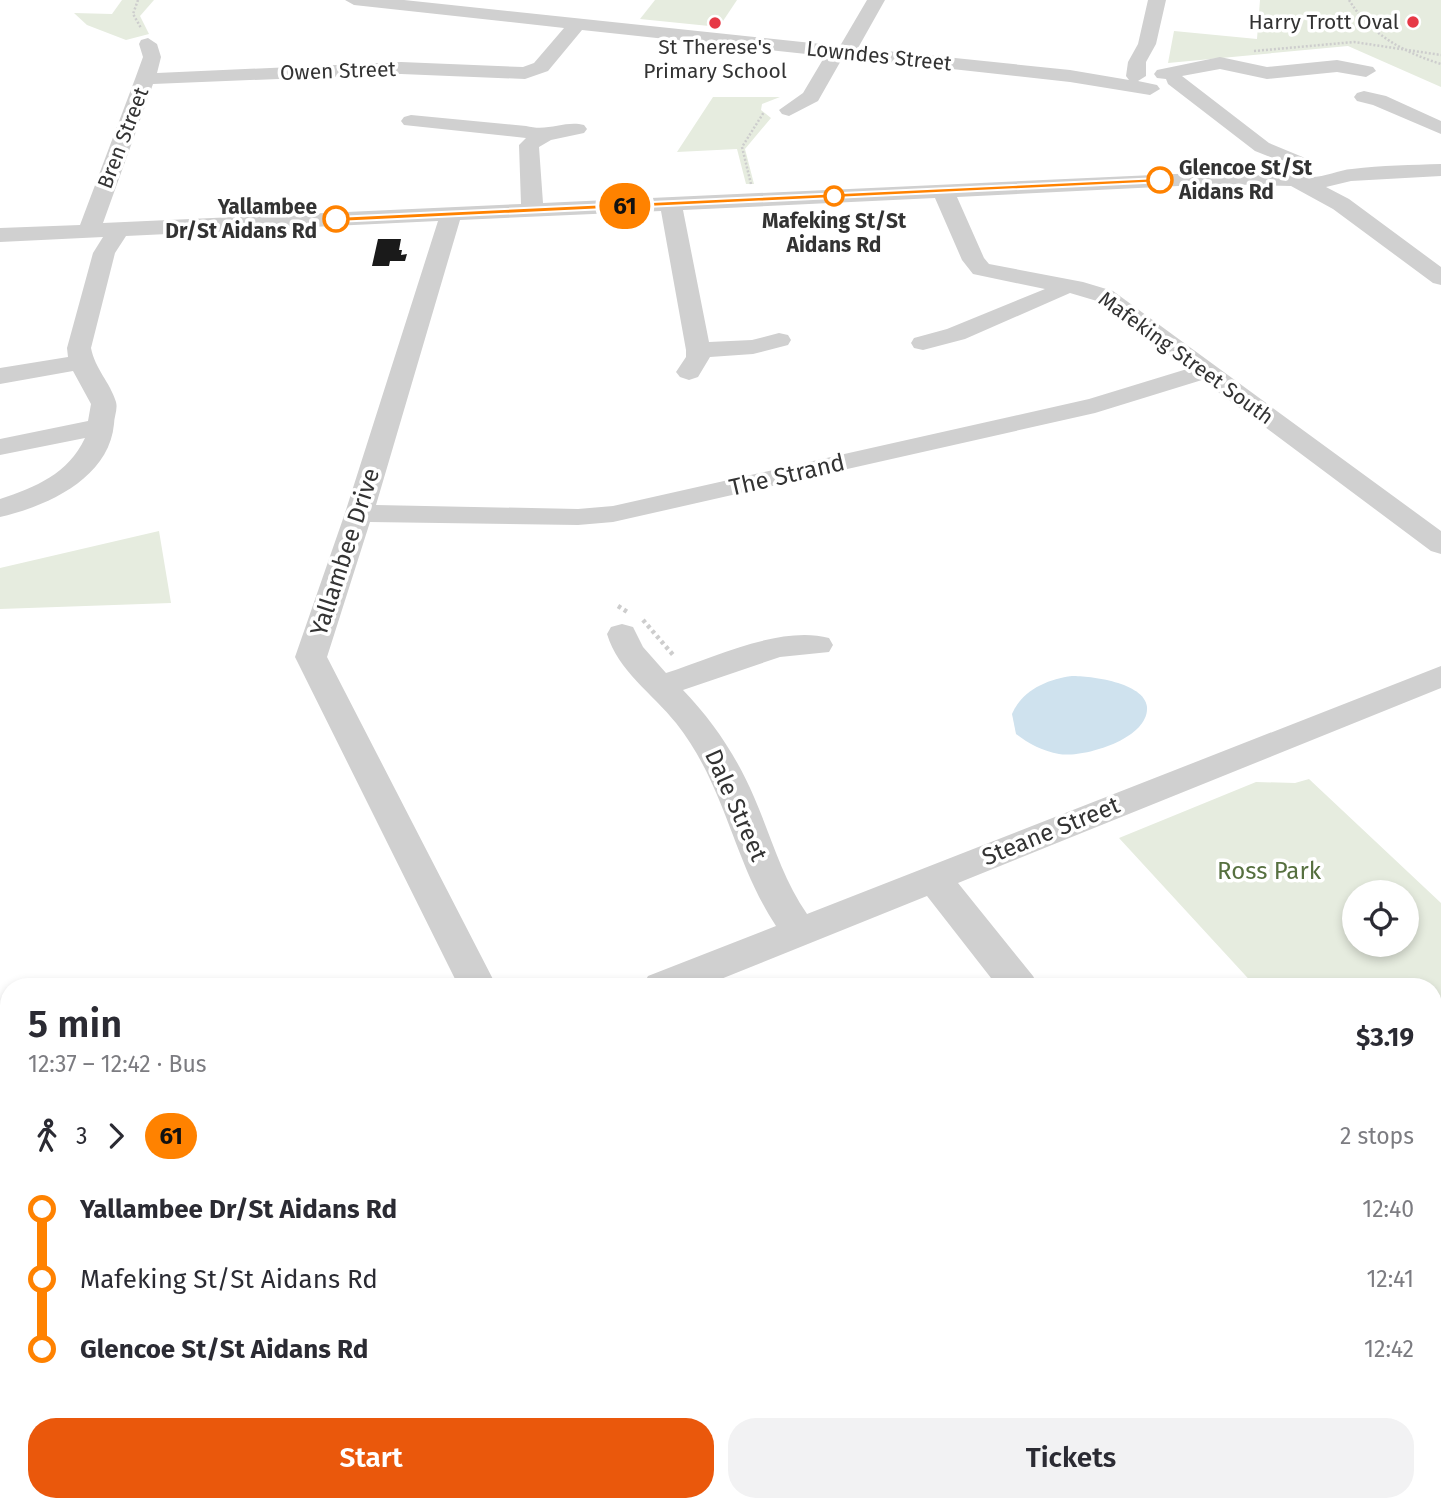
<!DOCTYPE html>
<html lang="en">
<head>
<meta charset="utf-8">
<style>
	body { margin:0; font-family:"Fira Sans",sans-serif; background:#f2f2f3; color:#2b2b33; height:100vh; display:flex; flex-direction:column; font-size:26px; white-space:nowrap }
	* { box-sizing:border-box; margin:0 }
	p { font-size:23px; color:#7c7c81 }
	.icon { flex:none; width:38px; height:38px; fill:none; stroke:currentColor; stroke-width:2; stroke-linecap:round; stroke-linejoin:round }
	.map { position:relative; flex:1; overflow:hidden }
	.panel { position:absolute; left:0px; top:978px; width:1442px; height:534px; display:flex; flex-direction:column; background:#fff; border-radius:28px 28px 0 0; box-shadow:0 4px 10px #0003 }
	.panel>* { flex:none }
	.badge { padding:0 14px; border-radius:23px; font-size:24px; line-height:46px }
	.buttons { position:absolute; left:1342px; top:880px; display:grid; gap:14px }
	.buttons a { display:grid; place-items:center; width:77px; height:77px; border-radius:50%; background:#fff; box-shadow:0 4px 10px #0003; font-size:35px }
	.map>.badge { position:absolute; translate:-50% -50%; box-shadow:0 0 0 4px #fff }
	.legs { display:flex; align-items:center; gap:10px; height:77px; padding:0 28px; font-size:23px }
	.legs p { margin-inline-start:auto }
	.head { display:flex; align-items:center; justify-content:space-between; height:119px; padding:0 28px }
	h1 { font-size:38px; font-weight:600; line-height:52px }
	.button { display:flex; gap:14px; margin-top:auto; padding:14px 28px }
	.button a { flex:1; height:80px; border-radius:28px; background:#ea580c; color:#fff; font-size:28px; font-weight:600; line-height:80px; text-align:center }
	.button a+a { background:#f2f2f3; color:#2b2b33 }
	ul { padding:0 28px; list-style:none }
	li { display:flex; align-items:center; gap:24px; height:70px; font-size:26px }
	li i { display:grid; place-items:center; width:10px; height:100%; margin:0 9px; background:currentColor }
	li i::after { content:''; width:18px; height:18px; margin:-9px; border:5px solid; border-radius:50%; background:#fff }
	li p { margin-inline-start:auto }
	li:first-child i { background:linear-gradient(#0000 50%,currentColor 0) }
	li:last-child i { background:linear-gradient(currentColor 50%,#0000 0) }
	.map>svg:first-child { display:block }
	.green { fill:#e6ecdf; fill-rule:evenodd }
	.water { fill:#cfe2ee }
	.building { fill:#1a1a1a }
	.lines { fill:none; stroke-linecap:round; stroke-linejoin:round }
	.path-far1 { stroke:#cdcdcd; stroke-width:2.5; stroke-dasharray:2 2; stroke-linecap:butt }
	.path { stroke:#cdcdcd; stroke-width:4.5; stroke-dasharray:3.5 3.5; stroke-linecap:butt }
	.minor { fill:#d0d0d0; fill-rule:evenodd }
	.line-1 { fill:#ff8200; stroke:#fff; stroke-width:2 }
	.poi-dot { fill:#e63946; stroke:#fff; stroke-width:2.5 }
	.stop-1-dot { fill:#fff; stroke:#ff8200; stroke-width:3.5 }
	.labels { text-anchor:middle; stroke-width:7; stroke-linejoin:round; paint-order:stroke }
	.far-poi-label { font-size:21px; fill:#333; stroke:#fff; text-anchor:end }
	.far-street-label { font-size:21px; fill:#333; stroke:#fff }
	.far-stop-label { font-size:21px; font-weight:bold; fill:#333; stroke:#fff; text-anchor:start }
	.street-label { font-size:24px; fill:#333; stroke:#fff }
	.park-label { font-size:24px; fill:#56703f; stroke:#fff }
</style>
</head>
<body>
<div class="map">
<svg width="1441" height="1511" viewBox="0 0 1441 1511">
	<rect width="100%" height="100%" fill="#fff"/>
	<!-- green -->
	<g class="green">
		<path d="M122,0H154L140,16L149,34L126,40L87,25L74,13L112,14Z"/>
		<path d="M655,0H737L719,27L640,19Z"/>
		<path d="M1260,0H1441V87L1348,46L1168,63L1174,31L1257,39Z"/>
		<path d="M713,97H780L762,104L761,110L771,118L745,149L754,184H746L737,149L677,152Z"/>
		<path d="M159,531L171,603L0,609V568Z"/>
		<path d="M1309,779L1441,903V1236L1433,1228V987H1256L1119,838L1256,782L1295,783ZM1354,892H1407V945H1354Z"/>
	</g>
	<!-- water -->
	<path class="water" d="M1072,676C1090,676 1144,682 1147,707C1149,739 1083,758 1059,754C1043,751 1029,744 1016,734L1012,714C1022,690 1048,679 1072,676Z"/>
	<!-- building -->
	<path class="building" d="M378,239H401L399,250H402L401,255L407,254L405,261H390L389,266H372Z"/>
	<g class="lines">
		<!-- path-far1 -->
		<g class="path-far1">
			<path d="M138,0L133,14L141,28"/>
			<path d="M1349,0C1370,34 1403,52 1441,64"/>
			<path d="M1254,51L1354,42L1441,55"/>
			<path d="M751,184L742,147L764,112"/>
		</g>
		<!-- path -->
		<g class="path">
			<path d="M618,606L629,613"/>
			<path d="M643,620L674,656"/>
		</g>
		<!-- minor -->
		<g class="minor">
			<path d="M345,0H404L840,46L867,0H885L858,48L1070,70L1129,80L1126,76L1128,62L1138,44L1148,0H1166L1156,44L1146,62V76L1138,81L1157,85L1160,89L1150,95L1070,82L843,57L818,101L789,116L782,114L779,110L803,93L825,56L582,30L548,71L525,79L401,74L153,84L103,223L521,204L519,145L526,138L404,125L401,121L404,117L411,115L526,126C549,132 565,120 584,125L587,129L584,133L551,140L539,147L543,203L1219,172L1266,173L1261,167L1265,163C1282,158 1288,176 1309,177C1323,178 1338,170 1352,169C1382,165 1412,165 1441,164V176L1351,181L1326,187L1349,199L1441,267V285L1433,283L1333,209L1291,186L1219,184L957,197L984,258L989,264L1083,282L1113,291L1441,531V554L1431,551L1202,380L1095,413L613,522L578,525L370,522L327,657L497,987H459L295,657L345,513L438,221L126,236L115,253L91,348C95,369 110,382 116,402C118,409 114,417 114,424C109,478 48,506 0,517V499C36,487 68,474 85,438L0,455V439L88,421L91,404L73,371L0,384V368L68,357L67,348L93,253L103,237L0,242V228L80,225L135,79L143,57L139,44L141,40L148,38L157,44L161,57L157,73L401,62L523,67L534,63L564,28L354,5ZM935,198L962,260L973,274L1045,289L947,329L914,338L911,343L914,348L923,350L965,339L1070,293L1097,301L1187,369L1089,399L613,506L578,509L376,505L460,220L661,211L686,350V357L676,372L680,377L689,380L698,377L710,357L753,354L788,345L791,340L788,335L779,333L752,340L709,342L683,210Z"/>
			<path d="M1220,57L1267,67L1337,60L1373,67L1376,71L1366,77L1337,72L1267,79L1220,69L1182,76L1269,143L1305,158L1308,162L1305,166L1298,168L1255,151L1168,84L1166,79L1157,78L1154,74L1157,70Z"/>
			<path d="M1364,91L1386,96L1441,121V134L1373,105L1357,101L1354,97L1357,93Z"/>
			<path d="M622,624L633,627L643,647L666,673C713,658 780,625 829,638L833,645L829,652L780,657L683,690C713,721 737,757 754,797C771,836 782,878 807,914L1441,666V688L958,883L1033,976L1039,987H998L927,896L701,987H642L648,976L776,926C733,861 726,786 676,723C653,694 618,671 607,634L611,627Z"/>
			<path d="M9,1227V1268L0,1271V1231Z"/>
		</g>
	</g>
	<!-- line-1 -->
	<path class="line-1" d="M1160,178L1164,179V182L336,222L332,219L336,217Z"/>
	<!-- markers -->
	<g class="poi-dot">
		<circle cx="1413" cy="22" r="7"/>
		<circle cx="715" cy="23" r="7"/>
	</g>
	<g class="stop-1-dot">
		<circle cx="1160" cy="180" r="12"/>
		<circle cx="834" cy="196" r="9"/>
		<circle cx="336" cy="219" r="12"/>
	</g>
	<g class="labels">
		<!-- far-poi labels -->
		<g class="far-poi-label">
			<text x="1399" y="29">Harry Trott Oval</text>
			<text x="715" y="54" text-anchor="middle">St Therese's<tspan x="715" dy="24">Primary School</tspan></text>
		</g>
		<!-- far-street labels -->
		<g class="far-street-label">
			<text transform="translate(879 56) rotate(6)" y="7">Lowndes Street</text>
			<text transform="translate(338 71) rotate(-2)" y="7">Owen Street</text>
			<text transform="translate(123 138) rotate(-69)" y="7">Bren Street</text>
			<text transform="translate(1186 358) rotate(36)" y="7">Mafeking Street South</text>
		</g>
		<!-- far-stop labels -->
		<g class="far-stop-label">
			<text x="1179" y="175">Glencoe St/St<tspan x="1179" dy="24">Aidans Rd</tspan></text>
			<text x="317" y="214" text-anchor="end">Yallambee<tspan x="317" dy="24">Dr/St Aidans Rd</tspan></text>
			<text x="834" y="228" text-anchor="middle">Mafeking St/St<tspan x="834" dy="24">Aidans Rd</tspan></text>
		</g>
		<!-- street labels -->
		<g class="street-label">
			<text transform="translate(787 475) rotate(-13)" y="8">The Strand</text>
			<text transform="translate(345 552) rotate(-72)" y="8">Yallambee Drive</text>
			<text transform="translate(736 805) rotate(66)" y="8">Dale Street</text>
			<text transform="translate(1051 831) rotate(-22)" y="8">Steane Street</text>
		</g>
		<!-- park labels -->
		<g class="park-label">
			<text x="1269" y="879">Ross Park</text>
		</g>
	</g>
</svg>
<div class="buttons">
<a><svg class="icon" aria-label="locate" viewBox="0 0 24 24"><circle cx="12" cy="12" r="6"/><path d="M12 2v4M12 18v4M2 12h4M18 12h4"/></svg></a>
</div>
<b class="badge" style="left:625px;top:206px;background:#ff8200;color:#111">61</b>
<section class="panel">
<div class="head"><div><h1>5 min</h1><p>12:37 – 12:42 · Bus</p></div><b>$3.19</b></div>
<div class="legs"><svg class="icon" aria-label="walk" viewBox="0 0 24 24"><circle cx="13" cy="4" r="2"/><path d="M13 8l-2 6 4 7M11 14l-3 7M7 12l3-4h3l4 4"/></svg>3<svg class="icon" aria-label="forward" viewBox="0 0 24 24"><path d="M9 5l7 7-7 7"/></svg><b class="badge" style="background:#ff8200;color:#111">61</b><p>2 stops</p></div>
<ul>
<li><i style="color:#ff8200"></i><b>Yallambee Dr/St Aidans Rd</b><p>12:40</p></li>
<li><i style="color:#ff8200"></i><span>Mafeking St/St Aidans Rd</span><p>12:41</p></li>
<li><i style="color:#ff8200"></i><b>Glencoe St/St Aidans Rd</b><p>12:42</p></li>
</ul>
<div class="button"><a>Start</a><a>Tickets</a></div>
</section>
</div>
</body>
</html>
